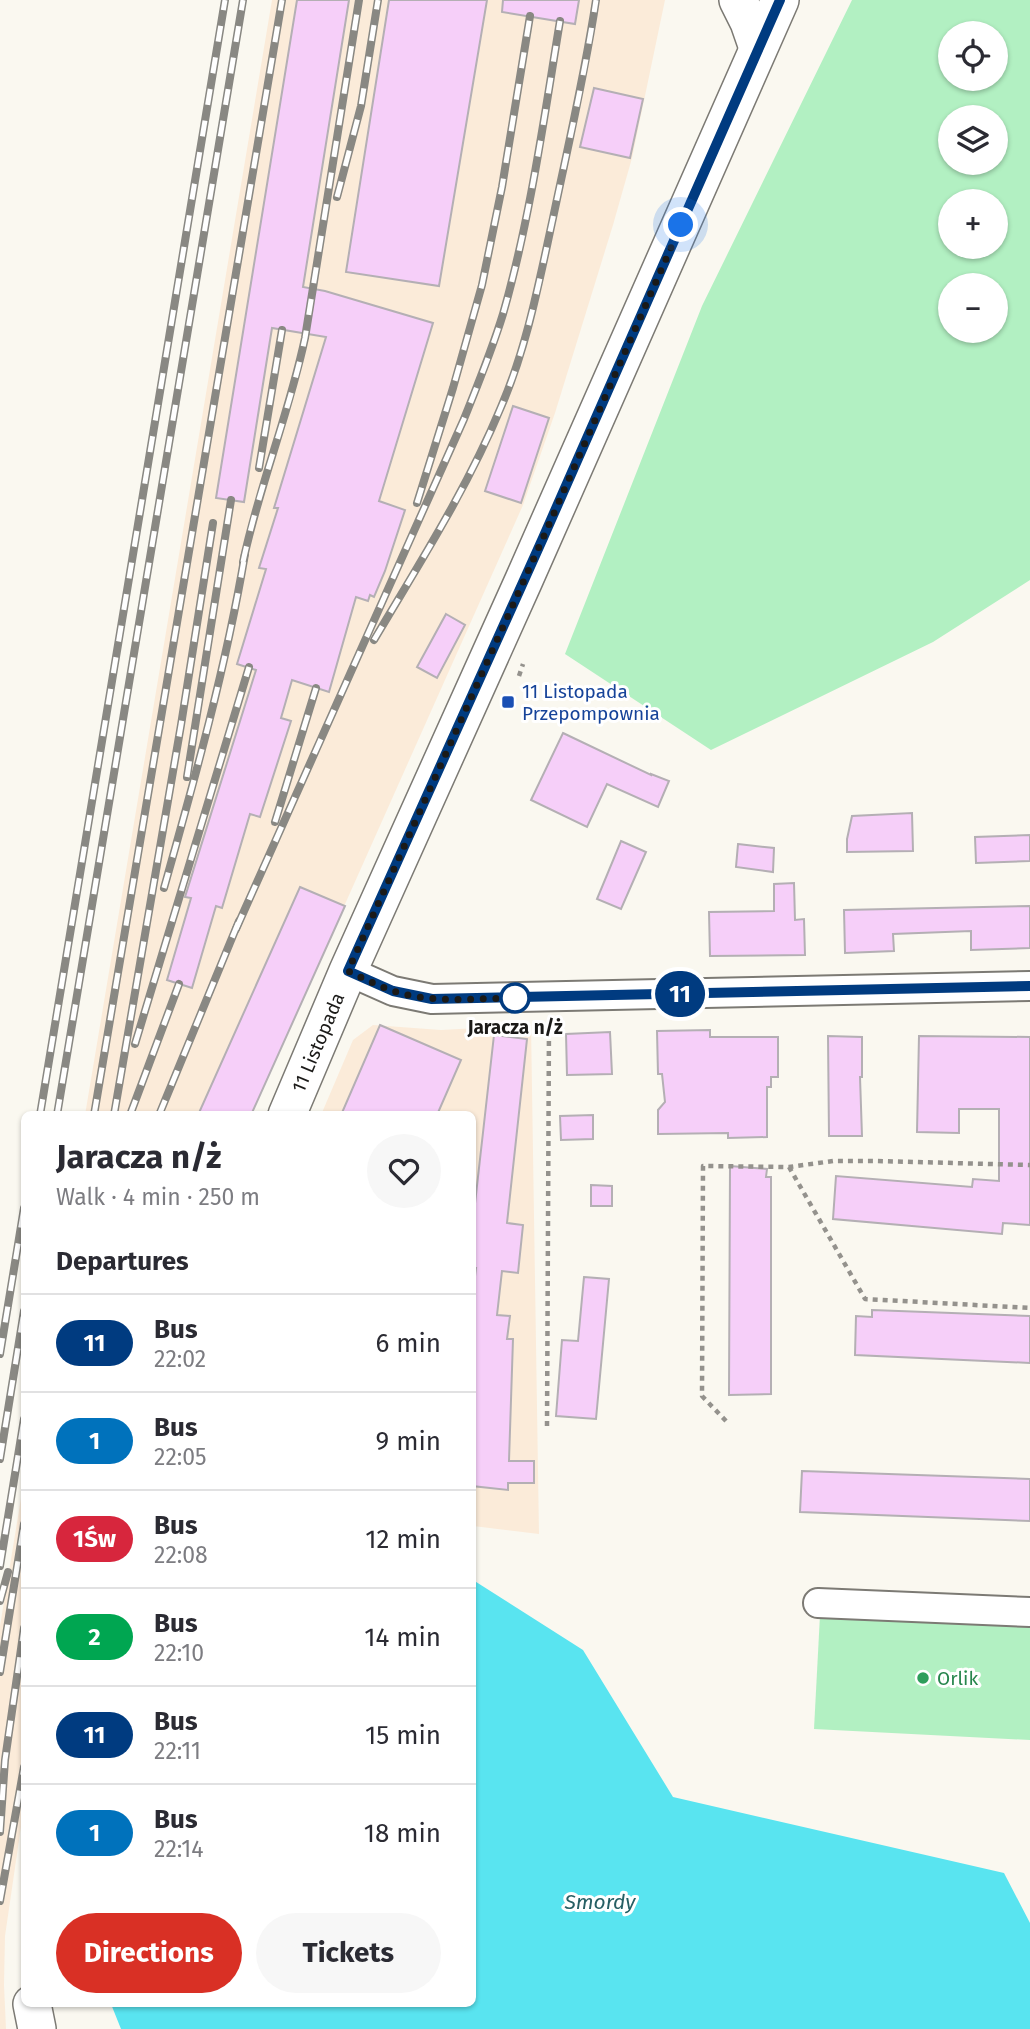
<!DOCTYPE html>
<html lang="en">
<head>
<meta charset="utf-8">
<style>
	body { margin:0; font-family:"Fira Sans",sans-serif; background:#f7f7f7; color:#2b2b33; height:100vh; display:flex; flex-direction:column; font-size:26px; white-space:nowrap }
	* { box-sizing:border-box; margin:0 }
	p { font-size:23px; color:#7c7c81 }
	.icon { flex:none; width:38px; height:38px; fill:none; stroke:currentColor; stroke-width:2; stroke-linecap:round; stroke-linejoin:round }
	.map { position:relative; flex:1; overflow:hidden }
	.details { position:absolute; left:21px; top:1111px; width:455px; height:896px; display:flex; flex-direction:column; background:#fff; border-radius:10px; box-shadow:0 2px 5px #0004 }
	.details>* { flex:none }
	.badge { padding:0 14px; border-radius:23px; font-size:24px; line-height:46px }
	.controls { position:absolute; left:938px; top:21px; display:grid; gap:14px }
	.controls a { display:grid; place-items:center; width:70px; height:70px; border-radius:50%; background:#fff; box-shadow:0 2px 5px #0004; font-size:35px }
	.you { position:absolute; width:35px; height:35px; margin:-18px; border:5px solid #fff; border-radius:50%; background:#1a73e8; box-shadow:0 0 0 10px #1a73e833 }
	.map>.badge { position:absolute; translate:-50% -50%; box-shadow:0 0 0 4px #fff }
	h2 { padding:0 35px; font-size:26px; line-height:63px }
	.round { display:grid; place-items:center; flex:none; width:74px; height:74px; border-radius:37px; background:#f7f7f7 }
	.summary { display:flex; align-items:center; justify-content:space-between; height:119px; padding:0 35px }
	h1 { font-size:33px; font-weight:700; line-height:52px }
	.cta { display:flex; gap:14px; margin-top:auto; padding:14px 35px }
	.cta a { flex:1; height:80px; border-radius:42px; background:#d93025; color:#fff; font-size:28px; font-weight:700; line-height:80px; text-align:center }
	.cta a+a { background:#f7f7f7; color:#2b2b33 }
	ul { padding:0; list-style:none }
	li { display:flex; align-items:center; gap:21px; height:98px; padding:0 35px; border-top:2px solid #e1e1e2 }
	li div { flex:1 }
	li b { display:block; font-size:26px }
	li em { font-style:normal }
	li .badge { min-width:77px; font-weight:700; text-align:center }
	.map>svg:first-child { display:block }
	.industrial { fill:#fbebd9 }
	.green { fill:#b2f0c2; fill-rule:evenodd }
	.water { fill:#59e4f0 }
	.building { fill:#f6cff9; stroke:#b4afb4; stroke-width:2 }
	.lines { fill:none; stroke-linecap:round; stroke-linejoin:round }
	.minor-casing { stroke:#7c7a74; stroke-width:32 }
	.major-casing { stroke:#7c7a74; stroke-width:40 }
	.path { stroke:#94928d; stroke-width:4.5; stroke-dasharray:5 5; stroke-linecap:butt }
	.minor { stroke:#fff; stroke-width:28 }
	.major { stroke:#fff; stroke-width:37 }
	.rail-casing { stroke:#898883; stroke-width:8 }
	.rail { stroke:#fff; stroke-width:5; stroke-dasharray:16; stroke-linecap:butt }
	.line-casing { stroke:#fff; stroke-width:16 }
	.line { stroke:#003b80; stroke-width:10 }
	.walk { stroke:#1b1a18; stroke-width:7; stroke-dasharray:0 12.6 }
	.transit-dot { fill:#1a4fb4; stroke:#fff; stroke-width:2.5 }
	.stop-dot { fill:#fff; stroke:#003b80; stroke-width:3.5 }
	.leisure-dot { fill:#2e9e5b; stroke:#fff; stroke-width:2.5 }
	.labels { text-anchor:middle; stroke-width:6; stroke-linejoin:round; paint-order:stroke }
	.transit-label { font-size:19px; fill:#164399; stroke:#fff; text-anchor:start }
	.stop-label { font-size:19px; font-weight:bold; fill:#1b1a18; stroke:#fff }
	.street-label { font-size:19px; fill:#1b1a18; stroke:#fff }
	.leisure-label { font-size:19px; fill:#27864d; stroke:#fff; text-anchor:start }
	.water-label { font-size:21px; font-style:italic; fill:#265f64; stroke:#fff }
</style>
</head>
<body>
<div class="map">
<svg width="1030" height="2029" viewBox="0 0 1030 2029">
	<rect width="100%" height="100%" fill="#faf8f0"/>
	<!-- industrial -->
	<g class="industrial">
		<path d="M272,0H665L632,158L613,225L555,413L523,505L251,1115H85Z"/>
		<path d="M373,1025L441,1030L531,1025L539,1534L473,1526L472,1115H321L353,1040Z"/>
		<path d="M24,1480V1806L5,1936L4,1985L6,2029H0V1626Z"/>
	</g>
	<!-- green -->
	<g class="green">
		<path d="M852,0H1030V580L933,642L711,750L565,654L702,306ZM950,33H996V79H950ZM950,117H996V163H950ZM950,201H996V247H950ZM950,285H996V331H950Z"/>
		<path d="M820,1615L1030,1626V1740L814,1729Z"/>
	</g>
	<!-- water -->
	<path class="water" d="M473,1580L583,1650L673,1797L1004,1873L1030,1923V2029H121L111,2004H472Z"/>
	<!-- building -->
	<g class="building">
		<path d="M297,0H349L303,287L325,291L433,323L379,501L405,510L385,571L374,597L370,595L368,601L356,597L329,692L292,680L281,718L291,721L260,817L250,814L222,908L216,906L192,988L167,980L191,898L185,897L256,670L237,664L266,569L259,568L278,508H274L326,337L272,328L244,502L216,498Z"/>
		<path d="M389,0H487L439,286L346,272Z"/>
		<path d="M503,0H579L575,24L502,12Z"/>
		<path d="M594,88L643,99L630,158L580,147Z"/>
		<path d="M513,406L549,418L521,503L485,491Z"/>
		<path d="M446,614L465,625L437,678L417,667Z"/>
		<path d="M563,733L651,775V774L669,781L658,807L607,784L587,827L531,800Z"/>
		<path d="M912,813L913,851L847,852V839L852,816Z"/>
		<path d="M1030,835V861L976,863L975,837Z"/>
		<path d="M621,841L646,852L621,909L597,899Z"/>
		<path d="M738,844L774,848L773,872L736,867Z"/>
		<path d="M794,883L795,920L804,919L805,955L710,956L709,912L774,911V884Z"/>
		<path d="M300,887L345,906L251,1115H198Z"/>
		<path d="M1030,906V948L971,950V931L893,934L894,951L845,953L844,910Z"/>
		<path d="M380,1025L461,1060L437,1115H341Z"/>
		<path d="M710,1030V1037H778V1077H771V1087H767V1137L728,1138V1133L658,1134V1110L665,1102L662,1074H658L657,1031Z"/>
		<path d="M610,1032L612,1074L567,1075L566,1034Z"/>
		<path d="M494,1035L527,1039L507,1223L523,1225L518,1273L502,1271L497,1315L510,1316L507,1339H513L509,1461H534V1483H508V1490L472,1486V1301L476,1268H472V1230Z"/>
		<path d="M828,1036L862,1037V1077H860L862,1136H829Z"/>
		<path d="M919,1036L1030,1037V1225L1003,1223L1002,1234L833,1219L836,1176L972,1187L973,1179L999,1181V1109H959V1133L917,1132Z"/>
		<path d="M593,1115V1139L561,1140L560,1116Z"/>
		<path d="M730,1166L767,1169L766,1177H771V1394L729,1395Z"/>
		<path d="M591,1185L612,1186V1206H591Z"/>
		<path d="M584,1277L609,1279L596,1419L556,1416L562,1340L578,1341Z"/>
		<path d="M872,1310L1030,1316V1363L855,1355L856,1316L872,1317Z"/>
		<path d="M802,1471L1030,1479V1521L800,1512Z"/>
	</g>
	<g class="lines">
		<!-- minor casing -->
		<g class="minor-casing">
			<g id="minor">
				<path d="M348,971L393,991L432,999L1030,986"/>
				<path d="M818,1603L1030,1612"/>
			</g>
		</g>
		<!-- major casing -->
		<g class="major-casing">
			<g id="major">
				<path d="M738,0L749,22L758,48"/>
				<path id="s1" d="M287,1115L348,971L523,582L780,0"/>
				<path d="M32,2004L37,2029"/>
			</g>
		</g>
		<!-- path -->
		<g class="path">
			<path d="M519,676L523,664"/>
			<path d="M789,1167L865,1299L1030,1308"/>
			<path d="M726,1421L702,1396L703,1166L789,1167L833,1161H876L1030,1165"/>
			<path d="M547,1426L549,1022"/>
		</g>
		<!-- minor -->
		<use href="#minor" class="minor"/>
		<!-- major -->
		<use href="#major" class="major"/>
		<!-- rail casing -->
		<g class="rail-casing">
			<g id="rail">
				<path d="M337,197L361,106L378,0"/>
				<path d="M259,468L282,330"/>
				<path d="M417,503L453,388L482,285L502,187L530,16"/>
				<path d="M243,562C259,486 289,414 305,338L359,0"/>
				<path d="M374,640C419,564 467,489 501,407C527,347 539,282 553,218C568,146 585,74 596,0"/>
				<path d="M187,777L231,500"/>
				<path d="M275,822L316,688"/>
				<path d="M164,888C195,778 226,667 245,554"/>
				<path d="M236,929L464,419C478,384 492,350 503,314C530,220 544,118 560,21"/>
				<path d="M135,1044L249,667"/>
				<path d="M40,1115L225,0"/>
				<path d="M57,1115L243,0"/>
				<path d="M94,1115L282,0"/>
				<path d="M114,1115L181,725L213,523"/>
				<path d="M130,1115L179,984"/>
				<path d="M159,1115L239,921"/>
				<path d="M0,1354L24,1208"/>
				<path d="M0,1459L24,1311"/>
				<path d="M0,1566L24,1419"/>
				<path d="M0,1601L8,1572"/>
				<path d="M0,1672L24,1524"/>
				<path d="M0,1832L5,1760L24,1628"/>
				<path d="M0,1901L24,1767"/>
			</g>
		</g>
		<!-- rail -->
		<use href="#rail" class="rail"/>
	</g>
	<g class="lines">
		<!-- line casing -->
		<g class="line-casing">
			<path id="line" d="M780,0L543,538L348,971L393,991L432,999L1030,986"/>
		</g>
		<!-- line -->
		<use href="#line" class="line"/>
		<!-- walk -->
		<path class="walk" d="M515,998H518C477,998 433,1004 393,991C378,986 363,978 348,971L543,538L681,225"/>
	</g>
	<!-- markers -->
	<rect class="transit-dot" x="501" y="695" width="14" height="14" rx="3.5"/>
	<circle class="stop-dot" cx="515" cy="998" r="14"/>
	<circle class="leisure-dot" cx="923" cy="1678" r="7"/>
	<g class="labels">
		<!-- transit labels -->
		<g class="transit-label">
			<text x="522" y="698">11 Listopada<tspan x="522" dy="22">Przepompownia</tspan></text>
		</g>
		<!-- stop labels -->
		<g class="stop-label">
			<text x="515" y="1034">Jaracza n/ż</text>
		</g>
		<!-- street labels -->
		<g class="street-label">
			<text dy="7" stroke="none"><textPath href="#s1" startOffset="79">11 Listopada</textPath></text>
		</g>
		<!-- leisure labels -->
		<g class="leisure-label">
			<text x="937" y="1685">Orlik</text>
		</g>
		<!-- water labels -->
		<g class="water-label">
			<text x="600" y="1909">Smordy</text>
		</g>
	</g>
</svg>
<div class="controls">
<a><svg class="icon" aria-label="locate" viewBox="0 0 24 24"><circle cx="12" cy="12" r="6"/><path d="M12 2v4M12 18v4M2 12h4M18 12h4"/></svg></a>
<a><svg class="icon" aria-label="layers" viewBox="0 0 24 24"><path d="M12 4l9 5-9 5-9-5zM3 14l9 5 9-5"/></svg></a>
<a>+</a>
<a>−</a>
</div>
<div class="you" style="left:681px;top:225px"></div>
<b class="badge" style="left:680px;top:994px;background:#003b80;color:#fff">11</b>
<section class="details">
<div class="summary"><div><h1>Jaracza n/ż</h1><p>Walk · 4 min · 250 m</p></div><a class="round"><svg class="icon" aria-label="heart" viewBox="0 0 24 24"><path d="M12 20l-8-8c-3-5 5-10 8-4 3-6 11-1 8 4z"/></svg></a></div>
<h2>Departures</h2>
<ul>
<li><span class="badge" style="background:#003b80;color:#fff">11</span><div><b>Bus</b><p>22:02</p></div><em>6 min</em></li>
<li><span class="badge" style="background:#0072bc;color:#fff">1</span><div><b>Bus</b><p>22:05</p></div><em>9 min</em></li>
<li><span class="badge" style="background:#d7263d;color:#fff">1Św</span><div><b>Bus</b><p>22:08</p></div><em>12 min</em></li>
<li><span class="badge" style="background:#00a651;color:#fff">2</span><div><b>Bus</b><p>22:10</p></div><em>14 min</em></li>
<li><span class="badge" style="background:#003b80;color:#fff">11</span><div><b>Bus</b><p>22:11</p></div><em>15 min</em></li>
<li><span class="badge" style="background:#0072bc;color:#fff">1</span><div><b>Bus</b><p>22:14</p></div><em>18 min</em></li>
</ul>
<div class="cta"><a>Directions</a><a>Tickets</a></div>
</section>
</div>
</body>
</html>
